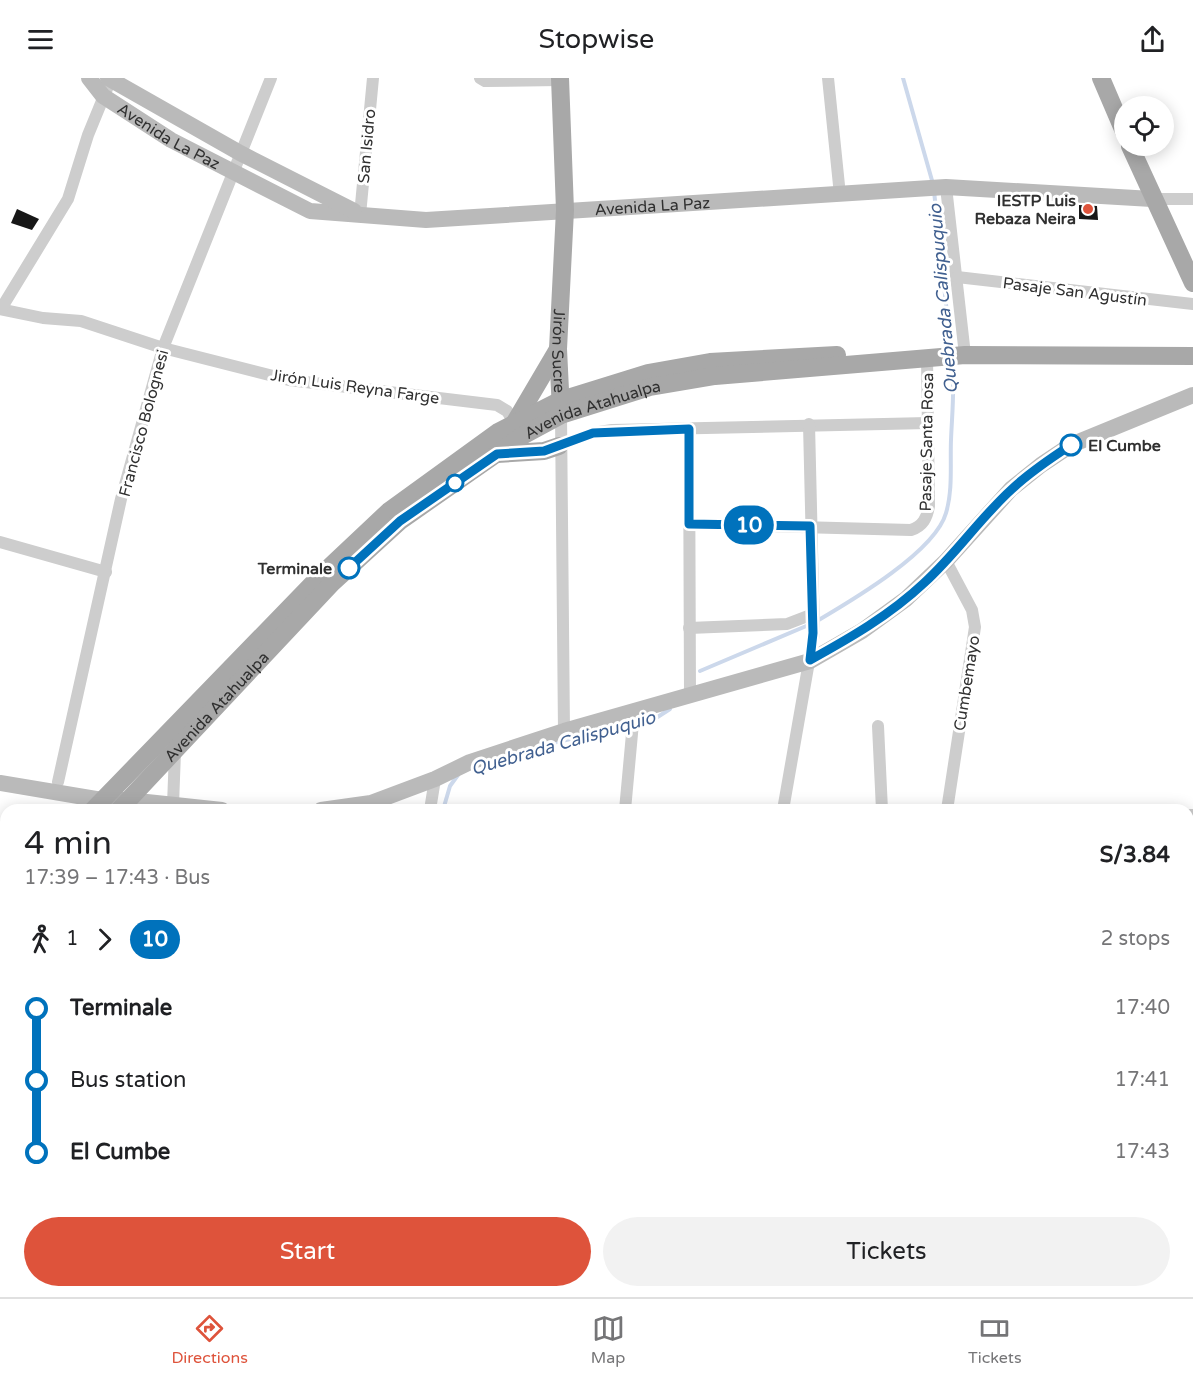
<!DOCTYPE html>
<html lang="en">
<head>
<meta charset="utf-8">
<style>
	body { margin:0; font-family:"Varela Round",sans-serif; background:#f2f2f2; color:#202124; height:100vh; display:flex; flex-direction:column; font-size:22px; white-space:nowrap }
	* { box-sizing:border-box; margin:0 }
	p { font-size:20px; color:#757577 }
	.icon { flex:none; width:33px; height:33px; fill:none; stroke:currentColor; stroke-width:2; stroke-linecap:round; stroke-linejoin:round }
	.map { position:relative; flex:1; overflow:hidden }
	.drawer { position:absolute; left:0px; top:726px; width:1194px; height:494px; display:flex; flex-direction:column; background:#fff; border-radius:18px 18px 0 0; box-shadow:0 3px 15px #0003 }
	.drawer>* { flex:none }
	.badge { padding:0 12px; border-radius:20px; font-size:21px; line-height:39px }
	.fabs { position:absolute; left:1114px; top:18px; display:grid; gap:12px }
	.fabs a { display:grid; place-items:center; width:60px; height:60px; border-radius:50%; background:#fff; box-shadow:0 3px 15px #0003; font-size:30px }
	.map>.badge { position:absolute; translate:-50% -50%; box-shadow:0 0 0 3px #fff }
	.legs { display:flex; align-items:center; gap:9px; height:66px; padding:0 24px; font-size:20px }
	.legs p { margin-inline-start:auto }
	.headline { display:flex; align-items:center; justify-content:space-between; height:102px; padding:0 24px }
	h1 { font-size:33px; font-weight:600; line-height:45px }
	.cta { display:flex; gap:12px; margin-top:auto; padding:12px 24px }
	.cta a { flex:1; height:69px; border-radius:36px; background:#de533b; color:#fff; font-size:24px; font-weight:600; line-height:69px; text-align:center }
	.cta a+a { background:#f2f2f2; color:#202124 }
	ul { padding:0 24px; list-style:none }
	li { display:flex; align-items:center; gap:21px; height:72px; font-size:22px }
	li i { display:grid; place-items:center; width:9px; height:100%; margin:0 8px; background:currentColor }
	li i::after { content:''; width:15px; height:15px; margin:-8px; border:4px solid; border-radius:50%; background:#fff }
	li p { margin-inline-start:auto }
	li:first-child i { background:linear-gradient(#0000 50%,currentColor 0) }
	li:last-child i { background:linear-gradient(currentColor 50%,#0000 0) }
	header { display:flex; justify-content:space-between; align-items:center; height:78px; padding:0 24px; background:#fff; font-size:27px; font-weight:600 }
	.menu { display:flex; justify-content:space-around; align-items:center; height:84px; border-top:2px solid #e0e0e0; background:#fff; font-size:16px; color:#757577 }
	.menu a { display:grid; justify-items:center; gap:3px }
	.menu .active { color:#de533b }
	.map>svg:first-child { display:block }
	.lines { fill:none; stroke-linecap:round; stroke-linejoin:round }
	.stream { stroke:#ccd8eb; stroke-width:4 }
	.building { fill:#171717 }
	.street { stroke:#cdcdcd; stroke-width:12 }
	.secondary { stroke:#bababa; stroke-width:16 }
	.primary { stroke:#a8a8a8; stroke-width:18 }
	.line-1-casing { stroke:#fff; stroke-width:14 }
	.line-1 { stroke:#0072bc; stroke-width:9 }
	.poi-dot { fill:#de533b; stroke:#fff; stroke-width:2 }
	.stop-1-dot { fill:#fff; stroke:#0072bc; stroke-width:3 }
	.labels { text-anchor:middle; stroke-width:6; stroke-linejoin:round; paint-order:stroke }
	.street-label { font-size:16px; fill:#303030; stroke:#fff }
	.poi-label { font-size:16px; font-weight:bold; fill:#303030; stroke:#fff; text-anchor:end }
	.stop-label { font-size:16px; font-weight:bold; fill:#303030; stroke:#fff; text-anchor:start }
	.water-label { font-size:18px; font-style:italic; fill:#416090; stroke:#fff }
</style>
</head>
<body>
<header><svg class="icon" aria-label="menu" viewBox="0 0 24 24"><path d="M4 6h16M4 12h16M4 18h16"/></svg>Stopwise<svg class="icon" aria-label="share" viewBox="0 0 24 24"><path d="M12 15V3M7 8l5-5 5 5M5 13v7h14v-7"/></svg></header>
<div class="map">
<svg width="1193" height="1219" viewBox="0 0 1193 1219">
	<rect width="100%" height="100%" fill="#fff"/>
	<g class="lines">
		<!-- stream -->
		<g class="stream">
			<path d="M903,0L933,106"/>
			<path d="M934,113L951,273"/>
			<path d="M817,543C851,523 935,474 946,435C953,412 950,386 951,362C952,336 955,309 952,284"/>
			<path d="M700,593L811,546"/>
			<path d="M553,665L653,642L670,631"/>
			<path d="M443,732L450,708L458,697"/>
			<path d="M0,967L6,966"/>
		</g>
	</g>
	<!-- building -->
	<g class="building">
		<path d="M1079,127L1097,128L1098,142L1079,141Z"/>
		<path d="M17,131L39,141L32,152L11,145Z"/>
	</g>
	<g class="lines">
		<!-- street -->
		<g class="street">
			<path d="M480,0L485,3L560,2"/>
			<path d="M828,0L840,117"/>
			<path d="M946,109L965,277"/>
			<path d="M1152,121H1193"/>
			<path d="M360,137L373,0"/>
			<path d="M957,199L1193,226"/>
			<path d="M0,231L43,240L81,243L163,270L289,302L497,327L507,333L517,349"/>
			<path d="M1,231L68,121L88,57L111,1"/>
			<path d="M561,337L564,653"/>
			<path d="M689,351L690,617"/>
			<path d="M559,368L593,355L612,352L928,345"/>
			<path d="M689,446L911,452C923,448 927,440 929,428L927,279"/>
			<path d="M0,464L106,494"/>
			<path d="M946,483L972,532L975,549L947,732"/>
			<path d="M689,550L787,546L813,536"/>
			<path d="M878,648L882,732"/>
			<path d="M58,704L121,421L163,270L271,0"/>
			<path d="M173,727L175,674"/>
			<path d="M430,732L435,701"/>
			<path d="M625,732L634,634"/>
			<path d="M783,732L814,555L809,346"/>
			<path d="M1188,737H1193"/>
			<path d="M1188,917H1193"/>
			<path d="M0,981H6"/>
			<path d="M0,1039L6,1033"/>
			<path d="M0,1129L6,1123"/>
			<path d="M0,1172L6,1177"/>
			<path d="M46,1214L52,1219"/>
			<path d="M435,1214L446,1219"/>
			<path d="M173,1219V1214"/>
			<path d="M393,1219V1214"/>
			<path d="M731,1219L732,1214"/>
			<path d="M885,1219L886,1214"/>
			<path d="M1042,1219L1044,1214"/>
		</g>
		<!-- secondary -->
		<g class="secondary">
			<path id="s1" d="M89,0L103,18L171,62L310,133L426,142L946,109L1152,121"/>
			<path d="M108,0L240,75L354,133"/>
			<path d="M0,705L102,722H128L222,732"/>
			<path d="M321,732L371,725L435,701L470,684L564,653L810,583L862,553L906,521L946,483L1011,411L1041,387L1071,367L1193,317"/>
			<path d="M1188,1121H1193"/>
			<path d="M1188,1142H1193"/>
			<path d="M581,1219V1214"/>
			<path d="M602,1219V1214"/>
		</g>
		<!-- primary -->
		<g class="primary">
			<path id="s2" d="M560,0L565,132L558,271L561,333"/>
			<path d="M1101,0L1125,56"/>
			<path d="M1130,68L1193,205"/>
			<path d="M515,344L558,271"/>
			<path d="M497,376L544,373L559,368"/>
			<path d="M93,732L321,497L389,433L498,354L561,322L648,295L710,284L837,277"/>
			<path id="s3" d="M119,732L332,505L400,443L522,358L561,337L650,309L715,298L965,277L1193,278"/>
			<path d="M0,834L6,827"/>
			<path d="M0,859L6,852"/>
		</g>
	</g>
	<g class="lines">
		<!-- line-1 casing -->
		<g class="line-1-casing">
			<path id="line-1" d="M349,490L400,443L497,376L544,373L593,355L689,351V446L810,448L813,555L810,582C850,560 890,537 924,505C956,476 980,440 1012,411C1030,394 1051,380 1071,367"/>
		</g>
		<!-- line-1 -->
		<use href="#line-1" class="line-1"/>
	</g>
	<!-- markers -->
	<circle class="poi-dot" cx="1088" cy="131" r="6"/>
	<g class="stop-1-dot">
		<circle cx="1071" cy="367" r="10"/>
		<circle cx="455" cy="405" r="8"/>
		<circle cx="349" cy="490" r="10"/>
	</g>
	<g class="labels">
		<!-- street labels -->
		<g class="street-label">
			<text dy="6" stroke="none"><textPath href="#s1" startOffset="100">Avenida La Paz</textPath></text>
			<text transform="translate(366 68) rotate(-85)" y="6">San Isidro</text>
			<text dy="6" stroke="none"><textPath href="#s1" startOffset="603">Avenida La Paz</textPath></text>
			<text transform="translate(1075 213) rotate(7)" y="6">Pasaje San Agustín</text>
			<text dy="6" stroke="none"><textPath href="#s2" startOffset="273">Jirón Sucre</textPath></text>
			<text transform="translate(355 308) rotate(8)" y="6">Jirón Luis Reyna Farge</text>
			<text dy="6" stroke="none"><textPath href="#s3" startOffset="628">Avenida Atahualpa</textPath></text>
			<text transform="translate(143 345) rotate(-75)" y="6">Francisco Bolognesi</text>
			<text transform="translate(926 364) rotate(-89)" y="6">Pasaje Santa Rosa</text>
			<text transform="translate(966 605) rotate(-81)" y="6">Cumbemayo</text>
			<text dy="6" stroke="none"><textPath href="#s3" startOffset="142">Avenida Atahualpa</textPath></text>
		</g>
		<!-- poi labels -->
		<g class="poi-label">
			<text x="1076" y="128">IESTP Luis<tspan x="1076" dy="18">Rebaza Neira</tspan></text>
		</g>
		<!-- stop labels -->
		<g class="stop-label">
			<text x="1088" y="373">El Cumbe</text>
			<text x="332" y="496" text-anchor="end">Terminale</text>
		</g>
		<!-- water labels -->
		<g class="water-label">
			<text transform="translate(943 221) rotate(-95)" y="6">Quebrada Calispuquio</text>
			<text transform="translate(563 665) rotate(-16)" y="6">Quebrada Calispuquio</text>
		</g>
	</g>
</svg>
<div class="fabs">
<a><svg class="icon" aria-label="locate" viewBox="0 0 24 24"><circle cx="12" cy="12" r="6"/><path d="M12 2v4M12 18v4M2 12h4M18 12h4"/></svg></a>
</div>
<b class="badge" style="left:749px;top:447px;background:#0072bc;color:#fff">10</b>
<section class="drawer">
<div class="headline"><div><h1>4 min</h1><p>17:39 – 17:43 · Bus</p></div><b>S/3.84</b></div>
<div class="legs"><svg class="icon" aria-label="walk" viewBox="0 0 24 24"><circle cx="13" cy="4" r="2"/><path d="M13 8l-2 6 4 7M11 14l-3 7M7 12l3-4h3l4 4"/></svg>1<svg class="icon" aria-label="forward" viewBox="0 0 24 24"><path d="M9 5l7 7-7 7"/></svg><b class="badge" style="background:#0072bc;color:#fff">10</b><p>2 stops</p></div>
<ul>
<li><i style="color:#0072bc"></i><b>Terminale</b><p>17:40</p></li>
<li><i style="color:#0072bc"></i><span>Bus station</span><p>17:41</p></li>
<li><i style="color:#0072bc"></i><b>El Cumbe</b><p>17:43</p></li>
</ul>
<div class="cta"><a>Start</a><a>Tickets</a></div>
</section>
</div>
<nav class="menu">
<a class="active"><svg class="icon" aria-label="directions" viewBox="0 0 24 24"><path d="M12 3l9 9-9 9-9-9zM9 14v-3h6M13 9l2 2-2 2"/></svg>Directions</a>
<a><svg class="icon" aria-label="map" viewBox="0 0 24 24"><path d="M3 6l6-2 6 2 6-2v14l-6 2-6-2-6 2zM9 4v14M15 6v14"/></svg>Map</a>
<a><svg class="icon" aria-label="tickets" viewBox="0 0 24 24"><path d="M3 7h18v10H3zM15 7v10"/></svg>Tickets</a>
</nav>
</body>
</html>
